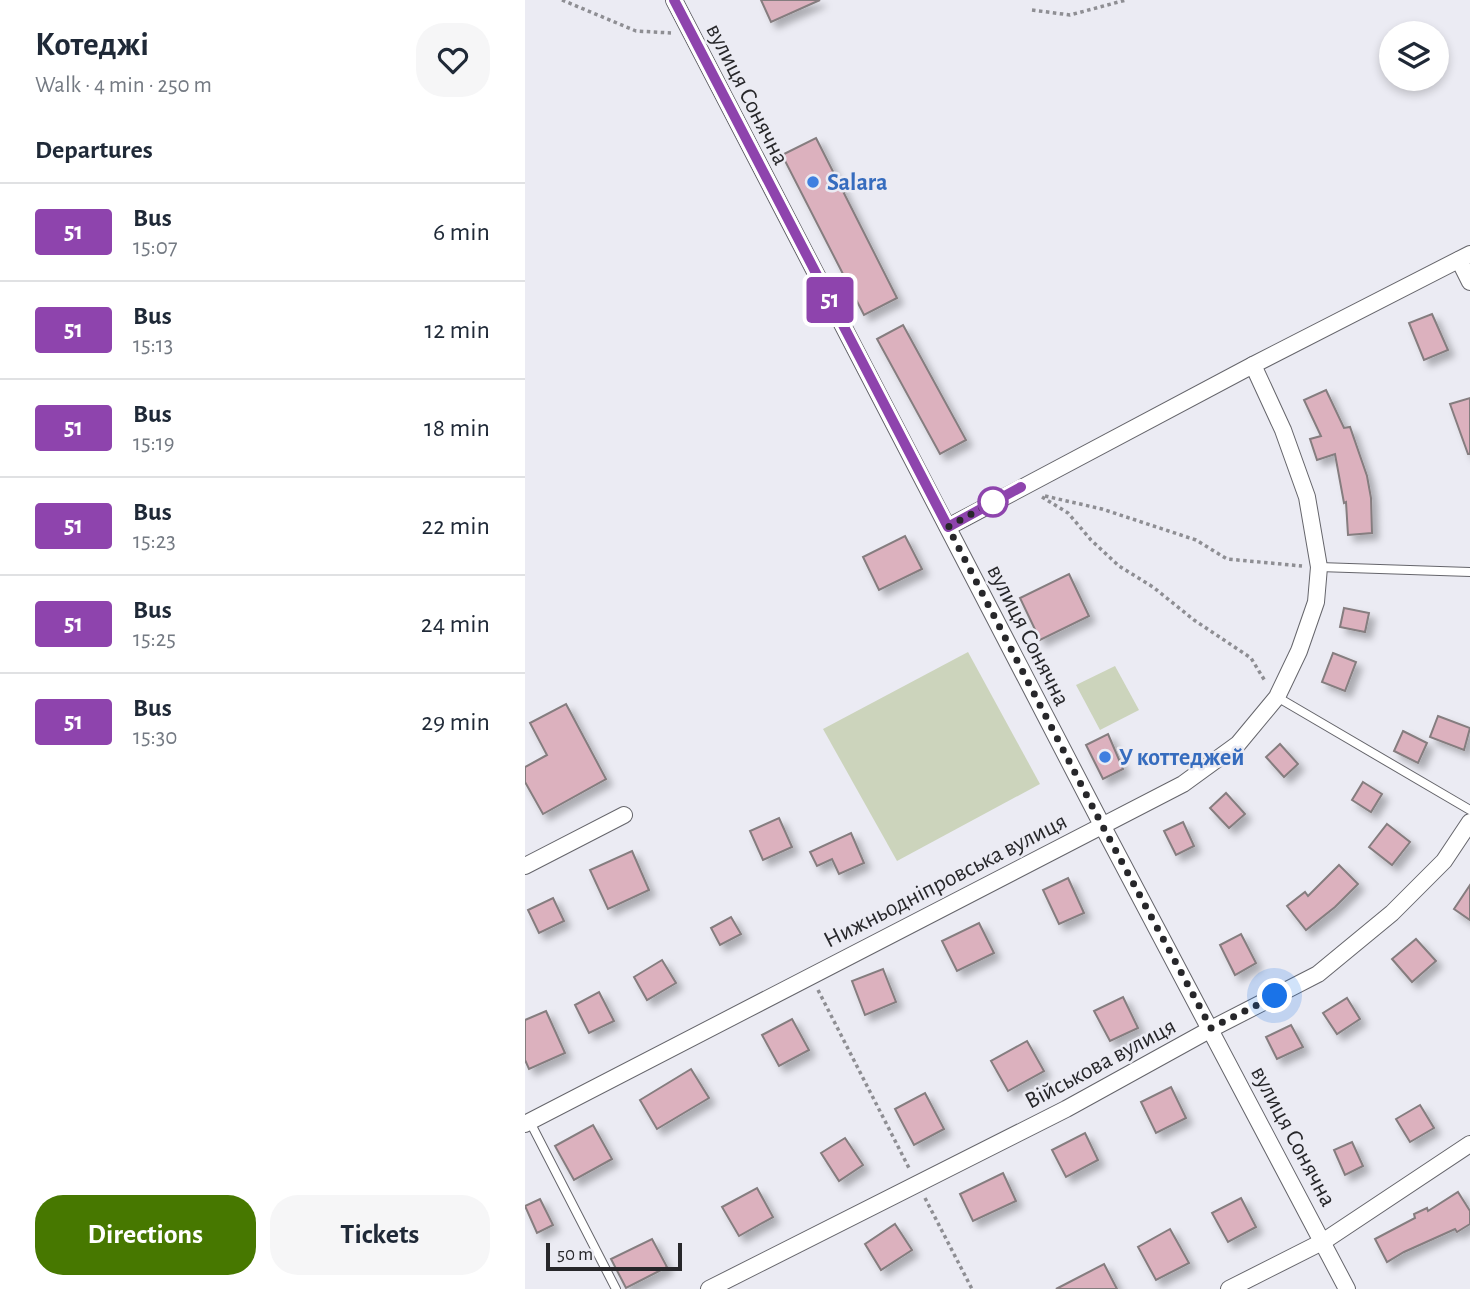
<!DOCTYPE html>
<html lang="en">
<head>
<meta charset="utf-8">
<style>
	body { margin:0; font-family:"Alegreya Sans",sans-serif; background:#f6f6f7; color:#1f2937; height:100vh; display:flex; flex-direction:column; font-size:26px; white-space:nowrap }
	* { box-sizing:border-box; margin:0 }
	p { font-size:23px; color:#747a83 }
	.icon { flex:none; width:38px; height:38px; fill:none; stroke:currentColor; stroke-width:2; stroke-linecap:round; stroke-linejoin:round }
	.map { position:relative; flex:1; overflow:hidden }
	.details { display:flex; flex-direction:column; background:#fff; width:525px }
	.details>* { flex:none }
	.badge { padding:0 14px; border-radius:5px; font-size:24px; line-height:46px }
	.fabs { position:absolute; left:854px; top:21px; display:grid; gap:14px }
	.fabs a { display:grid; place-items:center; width:70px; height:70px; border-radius:50%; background:#fff; box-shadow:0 4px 10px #0003; font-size:35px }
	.scale { position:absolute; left:21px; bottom:18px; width:136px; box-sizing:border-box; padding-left:7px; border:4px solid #27272a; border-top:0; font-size:19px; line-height:24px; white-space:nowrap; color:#27272a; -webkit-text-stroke:5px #ebebf3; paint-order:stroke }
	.you { position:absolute; width:35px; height:35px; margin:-18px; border:5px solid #fff; border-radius:50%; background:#1a73e8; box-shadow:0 0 0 10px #1a73e833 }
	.map>.badge { position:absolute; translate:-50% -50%; box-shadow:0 0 0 4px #fff }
	h2 { padding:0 35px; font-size:26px; line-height:63px }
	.round { display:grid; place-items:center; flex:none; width:74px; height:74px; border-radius:28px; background:#f6f6f7 }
	.overview { display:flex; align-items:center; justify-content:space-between; height:119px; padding:0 35px }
	h1 { font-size:33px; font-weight:700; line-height:52px }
	.button { display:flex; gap:14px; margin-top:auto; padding:14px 35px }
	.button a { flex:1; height:80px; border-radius:28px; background:#477800; color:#fff; font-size:28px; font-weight:700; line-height:80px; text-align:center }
	.button a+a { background:#f6f6f7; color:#1f2937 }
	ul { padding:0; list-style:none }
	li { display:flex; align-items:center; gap:21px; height:98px; padding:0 35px; border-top:2px solid #e0e1e3 }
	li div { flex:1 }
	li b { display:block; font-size:26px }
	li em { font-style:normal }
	li .badge { min-width:77px; font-weight:700; text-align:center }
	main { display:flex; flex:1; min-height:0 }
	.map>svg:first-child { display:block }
	.green { fill:#ccd4bc }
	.building { fill:#dcb1be; stroke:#857d7f; stroke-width:2; filter:url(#shadow) }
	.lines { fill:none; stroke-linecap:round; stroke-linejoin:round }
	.service-casing { stroke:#65656b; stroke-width:10 }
	.minor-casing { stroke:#65656b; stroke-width:18 }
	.path { stroke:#8e8e93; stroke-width:3.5; stroke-dasharray:3.5 3.5; stroke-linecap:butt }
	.service { stroke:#fff; stroke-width:8 }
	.minor { stroke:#fff; stroke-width:16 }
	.line-casing { stroke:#fff; stroke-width:16 }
	.line { stroke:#8e44ad; stroke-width:10 }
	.walk { stroke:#27272a; stroke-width:7; stroke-dasharray:0 12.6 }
	.shop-dot { fill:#3f7fe0; stroke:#ebebf3; stroke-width:2.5 }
	.stop-dot { fill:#fff; stroke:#8e44ad; stroke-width:3.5 }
	.labels { text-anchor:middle; stroke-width:5; stroke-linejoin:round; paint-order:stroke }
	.street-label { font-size:24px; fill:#27272a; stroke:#ebebf3 }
	.shop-label { font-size:24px; font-weight:bold; fill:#366cbe; stroke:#ebebf3; text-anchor:start }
</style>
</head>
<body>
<main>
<section class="details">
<div class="overview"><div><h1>Котеджі</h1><p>Walk · 4 min · 250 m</p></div><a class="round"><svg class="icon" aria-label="heart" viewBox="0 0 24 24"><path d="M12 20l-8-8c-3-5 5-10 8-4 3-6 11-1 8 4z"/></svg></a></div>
<h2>Departures</h2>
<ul>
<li><span class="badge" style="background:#8e44ad;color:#fff">51</span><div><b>Bus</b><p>15:07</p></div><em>6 min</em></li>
<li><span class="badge" style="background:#8e44ad;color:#fff">51</span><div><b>Bus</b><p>15:13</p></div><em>12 min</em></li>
<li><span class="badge" style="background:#8e44ad;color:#fff">51</span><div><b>Bus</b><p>15:19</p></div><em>18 min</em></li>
<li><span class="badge" style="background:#8e44ad;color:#fff">51</span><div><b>Bus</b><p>15:23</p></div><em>22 min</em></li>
<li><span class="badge" style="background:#8e44ad;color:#fff">51</span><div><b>Bus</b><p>15:25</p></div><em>24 min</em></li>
<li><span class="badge" style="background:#8e44ad;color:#fff">51</span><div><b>Bus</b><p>15:30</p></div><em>29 min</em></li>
</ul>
<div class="button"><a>Directions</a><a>Tickets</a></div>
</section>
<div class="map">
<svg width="945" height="1289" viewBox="0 0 945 1289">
	<defs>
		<filter id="shadow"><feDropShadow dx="6" dy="6" stdDeviation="3.5" flood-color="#0004"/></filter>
	</defs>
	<rect width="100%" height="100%" fill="#ebebf3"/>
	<!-- green -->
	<g class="green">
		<path d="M443,652L515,784L372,861L298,729Z"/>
		<path d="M590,666L614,710L575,730L551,685Z"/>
	</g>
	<!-- building -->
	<g class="building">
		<path d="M236,0H295L246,22Z"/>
		<path d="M291,138L372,298L339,315L257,155Z"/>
		<path d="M907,314L923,350L899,360L884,323Z"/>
		<path d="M378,325L441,440L415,454L352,339Z"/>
		<path d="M801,390L819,428L825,427L842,476L846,498L847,533L823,535L821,502L819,503L810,454L792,460L785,439L796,436L779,400Z"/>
		<path d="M945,398V454H943L925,404Z"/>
		<path d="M380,536L397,569L354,590L338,557Z"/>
		<path d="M544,574L564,616L515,640L495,598Z"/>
		<path d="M819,608L844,613L840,632L815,627Z"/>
		<path d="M808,653L831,662L820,691L797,682Z"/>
		<path d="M41,704L81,779L18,814L0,782V767L22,755L5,723Z"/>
		<path d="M913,716L945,728L939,750L905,737Z"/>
		<path d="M878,731L902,743L893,763L869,751Z"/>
		<path d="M583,734L598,769L578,779L561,745Z"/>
		<path d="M755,744L773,764L759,777L741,757Z"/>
		<path d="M838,782L857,794L846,812L827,800Z"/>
		<path d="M701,793L720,814L704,828L685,808Z"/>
		<path d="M254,818L267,847L238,860L225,831Z"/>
		<path d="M658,822L669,846L651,855L639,831Z"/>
		<path d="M862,824L885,842L867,865L844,847Z"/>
		<path d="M326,833L339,863L314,874L307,859L292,866L285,852Z"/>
		<path d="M107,851L124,890L83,909L65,870Z"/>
		<path d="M814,865L833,884L810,907L781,930L762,906L780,892L783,896Z"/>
		<path d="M543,878L559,913L534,924L518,890Z"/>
		<path d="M945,885V920L929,909Z"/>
		<path d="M28,898L39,921L14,933L3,910Z"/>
		<path d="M206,917L216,934L195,945L186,928Z"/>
		<path d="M454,923L469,953L432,971L417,941Z"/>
		<path d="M716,934L731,963L710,975L695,945Z"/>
		<path d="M891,939L911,961L887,982L867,959Z"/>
		<path d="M137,960L151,983L122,1000L109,977Z"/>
		<path d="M358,969L371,1002L340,1015L327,981Z"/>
		<path d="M74,992L89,1021L64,1033L50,1005Z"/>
		<path d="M598,997L613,1028L585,1041L569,1011Z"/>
		<path d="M822,998L835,1019L812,1034L798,1013Z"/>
		<path d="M21,1011L40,1053L4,1069L0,1060V1020Z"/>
		<path d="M267,1019L284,1050L254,1066L237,1035Z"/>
		<path d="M766,1025L778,1047L752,1059L741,1037Z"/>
		<path d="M502,1041L519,1071L483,1091L466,1061Z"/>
		<path d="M166,1069L184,1098L132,1129L115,1100Z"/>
		<path d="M646,1087L661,1118L631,1133L616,1102Z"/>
		<path d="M400,1093L419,1129L389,1145L370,1109Z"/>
		<path d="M895,1105L909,1128L885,1142L871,1119Z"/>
		<path d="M68,1125L87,1159L49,1180L30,1146Z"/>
		<path d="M560,1133L573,1160L541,1177L527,1150Z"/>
		<path d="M320,1138L338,1165L314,1181L296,1153Z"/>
		<path d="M827,1142L838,1166L820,1175L809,1150Z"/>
		<path d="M478,1173L491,1201L448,1221L435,1194Z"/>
		<path d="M232,1188L248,1217L214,1236L197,1207Z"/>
		<path d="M933,1192L945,1211V1224L932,1232L930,1229L879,1252L862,1262L850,1239L890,1218L889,1214L902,1208L903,1211Z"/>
		<path d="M716,1198L731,1227L703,1242L687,1213Z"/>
		<path d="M15,1199L28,1225L12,1233L0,1206Z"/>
		<path d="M370,1224L387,1250L356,1270L340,1244Z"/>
		<path d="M645,1229L664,1263L631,1280L613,1247Z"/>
		<path d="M127,1239L142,1267L101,1288L86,1259Z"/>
		<path d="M579,1264L592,1289H531Z"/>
	</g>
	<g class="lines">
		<!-- service casing -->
		<g class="service-casing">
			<g id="service">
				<path d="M794,567L945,572"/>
				<path d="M752,697L945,810"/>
				<path d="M5,1122L91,1289"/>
			</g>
		</g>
		<!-- minor casing -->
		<g class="minor-casing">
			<g id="minor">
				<path d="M149,0L577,825L822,1289"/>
				<path d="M934,260L945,282"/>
				<path d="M423,527L728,365L945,254"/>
				<path d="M0,866L99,815"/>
				<path d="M0,1124L658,784L713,744L752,697L774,651L791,602L794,567L782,497L758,430L728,365"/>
				<path d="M184,1289L541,1109L686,1029L793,974L867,913L919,861L945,822"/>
				<path d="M704,1289L799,1241L945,1144"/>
			</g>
		</g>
		<!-- path -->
		<g class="path">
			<path d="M37,0L111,31L146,33"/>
			<path d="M507,10L545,15L601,0"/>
			<path d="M520,496L577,509L671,540L702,559L777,566"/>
			<path d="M517,497L543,513L566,540L594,566L628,587L669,620L726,658L740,681"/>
			<path d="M293,990L385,1170"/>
			<path d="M400,1198L447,1289"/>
		</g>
		<!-- service -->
		<use href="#service" class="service"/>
		<!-- minor -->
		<use href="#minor" class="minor"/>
	</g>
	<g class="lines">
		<!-- line casing -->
		<g class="line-casing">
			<path id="line" d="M149,0L423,527L496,487"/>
		</g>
		<!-- line -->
		<use href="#line" class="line"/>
		<!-- walk -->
		<path class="walk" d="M468,502L423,527L577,825L686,1028L750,996"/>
	</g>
	<!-- markers -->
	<g class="shop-dot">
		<circle cx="288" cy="182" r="7"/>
		<circle cx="580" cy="757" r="7"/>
	</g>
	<circle class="stop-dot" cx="468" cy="502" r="14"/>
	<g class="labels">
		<!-- street labels -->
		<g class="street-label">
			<text transform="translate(223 94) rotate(63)" y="8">вулиця Сонячна</text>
			<text transform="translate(504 635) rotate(63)" y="8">вулиця Сонячна</text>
			<text transform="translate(420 880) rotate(-27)" y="8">Нижньодніпровська вулиця</text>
			<text transform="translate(575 1063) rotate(-28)" y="8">Військова вулиця</text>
			<text transform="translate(769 1136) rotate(62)" y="8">вулиця Сонячна</text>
		</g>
		<!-- shop labels -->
		<g class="shop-label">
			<text x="302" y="190">Salara</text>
			<text x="594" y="765">У коттеджей</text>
		</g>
	</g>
</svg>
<div class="fabs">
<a><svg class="icon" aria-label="layers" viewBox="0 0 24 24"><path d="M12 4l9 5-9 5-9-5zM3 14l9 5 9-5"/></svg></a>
</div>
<div class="scale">50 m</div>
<div class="you" style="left:750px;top:996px"></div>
<b class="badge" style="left:305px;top:300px;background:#8e44ad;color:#fff">51</b>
</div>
</main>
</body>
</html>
